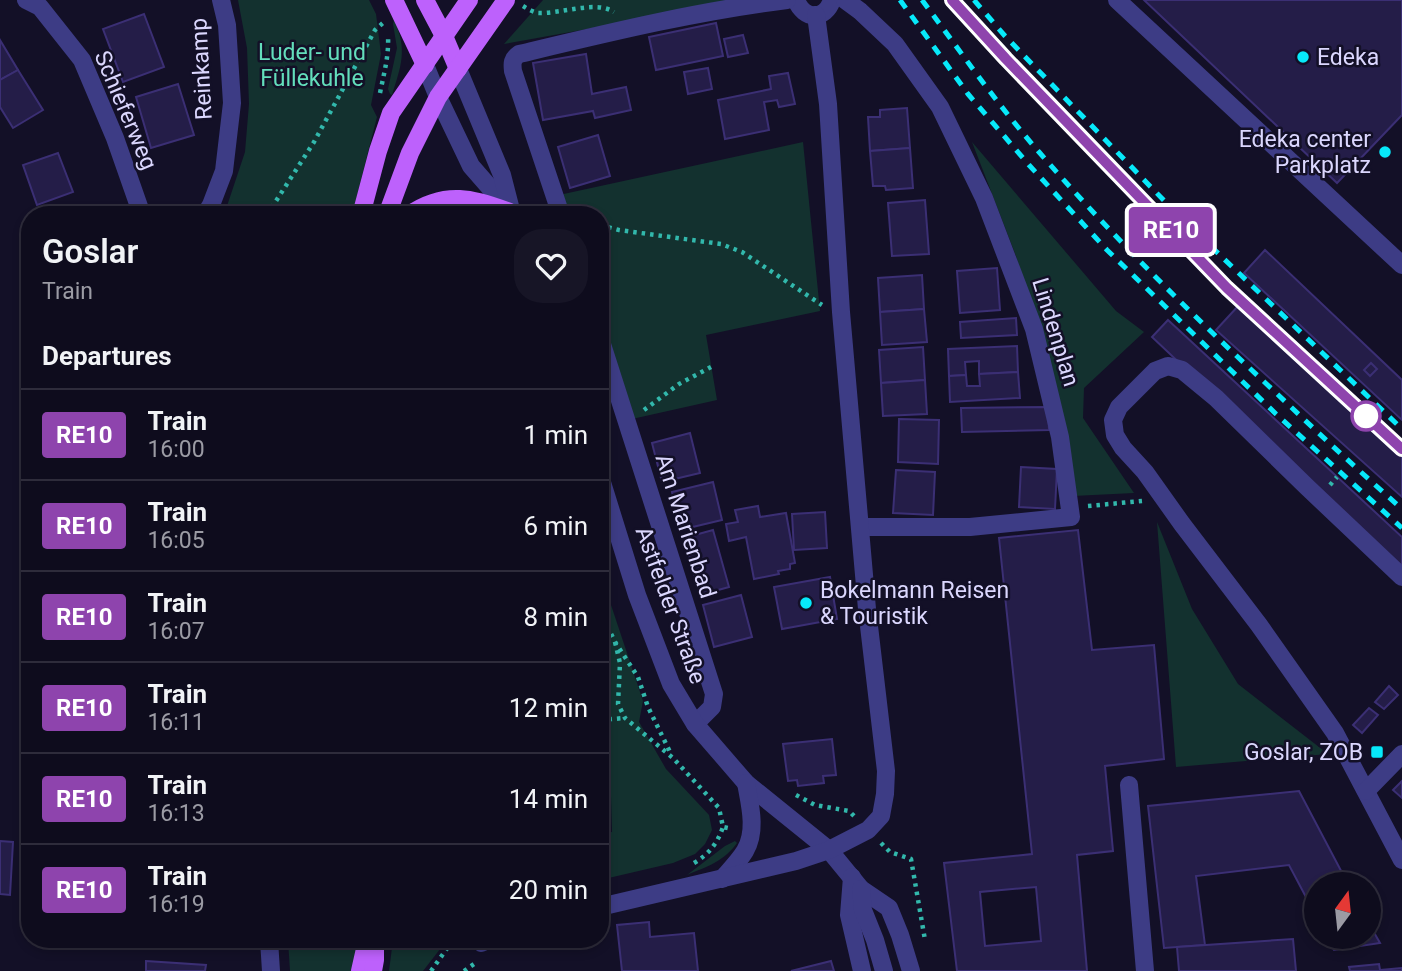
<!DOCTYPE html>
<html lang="en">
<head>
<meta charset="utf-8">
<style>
	body { margin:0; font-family:Roboto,sans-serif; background:#171526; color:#f1f3f6; height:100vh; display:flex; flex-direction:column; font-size:26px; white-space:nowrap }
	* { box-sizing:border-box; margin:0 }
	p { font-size:23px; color:#9b9ba4 }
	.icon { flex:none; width:38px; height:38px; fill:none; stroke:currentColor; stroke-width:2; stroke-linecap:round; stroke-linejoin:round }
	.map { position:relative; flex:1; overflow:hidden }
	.side { position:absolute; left:21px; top:206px; width:588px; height:742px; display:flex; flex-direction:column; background:#0e0c1d; border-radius:28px; box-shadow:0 4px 10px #0003,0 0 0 2px #2e2c3b }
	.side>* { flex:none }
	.badge { padding:0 14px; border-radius:5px; font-size:24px; line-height:46px }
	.needle { width:46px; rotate:15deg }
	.buttons { position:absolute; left:1304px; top:872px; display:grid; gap:14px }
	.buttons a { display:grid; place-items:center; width:77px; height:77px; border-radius:50%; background:#0e0c1d; box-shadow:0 4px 10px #0003,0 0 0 2px #2e2c3b; font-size:35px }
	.map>.badge { position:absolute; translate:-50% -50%; box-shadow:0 0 0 4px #fff }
	h2 { padding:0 21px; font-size:26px; line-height:63px }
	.round { display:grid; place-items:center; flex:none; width:74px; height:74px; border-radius:28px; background:#171526 }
	.summary { display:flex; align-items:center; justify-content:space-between; height:119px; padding:0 21px }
	h1 { font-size:33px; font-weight:600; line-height:52px }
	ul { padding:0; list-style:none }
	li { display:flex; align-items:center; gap:21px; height:91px; padding:0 21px; border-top:2px solid #2e2c3b }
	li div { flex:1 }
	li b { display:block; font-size:26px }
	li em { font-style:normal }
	li .badge { min-width:77px; font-weight:700; text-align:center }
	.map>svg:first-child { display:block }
	.green { fill:#13312f }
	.building { fill:#241d48; stroke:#3b2f74; stroke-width:2; fill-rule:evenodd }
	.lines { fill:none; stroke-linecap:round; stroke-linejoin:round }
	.path { stroke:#32b8ac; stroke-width:4.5; stroke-dasharray:3.5 5; stroke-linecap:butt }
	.minor { stroke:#3d3c85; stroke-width:18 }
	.major { stroke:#bd61fc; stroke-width:18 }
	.rail { stroke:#07e9fa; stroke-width:5; stroke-dasharray:10 9; stroke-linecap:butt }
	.line-casing { stroke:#fff; stroke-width:16 }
	.line { stroke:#8e44ad; stroke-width:10 }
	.poi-dot { fill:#07e9fa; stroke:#131027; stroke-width:2.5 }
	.stop-dot { fill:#fff; stroke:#8e44ad; stroke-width:3.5 }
	.labels { text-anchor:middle; stroke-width:5; stroke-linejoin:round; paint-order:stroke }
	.park-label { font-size:23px; fill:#63debc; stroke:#131027 }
	.poi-label { font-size:23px; fill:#dbd7fe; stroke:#131027; text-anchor:start }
	.street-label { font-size:23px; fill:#dbd7fe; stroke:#131027 }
</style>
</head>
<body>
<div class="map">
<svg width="1402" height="971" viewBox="0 0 1402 971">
	<rect width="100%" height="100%" fill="#131027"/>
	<!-- green -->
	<g class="green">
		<path d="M238,0H369L376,14L381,54L371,105L377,117L352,215H224L245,152L249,104L247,48Z"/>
		<path d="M543,0H749L504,44Z"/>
		<path d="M394,20C408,50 401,66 392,95L390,94L388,89L397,48L393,24Z"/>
		<path d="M803,142L820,311L706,335L717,400L632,419L600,323V215H565L559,195Z"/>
		<path d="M972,142L1116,311L1144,332L1084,388L1083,418L1134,493L1073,496L1049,366L1016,256Z"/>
		<path d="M1157,522L1192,609L1238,684L1328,754L1176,767Z"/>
		<path d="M600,572L643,701L639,722L666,769L709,815L712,830L705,844L695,854L673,863L600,880V833L612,832L607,655L600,647Z"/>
		<path d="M735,841L737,843C723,862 708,866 687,875L725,846Z"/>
		<path d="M288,940H358L357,954L351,971H290Z"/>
		<path d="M393,940H447L423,971H389Z"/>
	</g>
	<!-- building -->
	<g class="building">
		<path d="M1144,0H1402V115L1337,183Z"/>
		<path d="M144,14L164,67L123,82L103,29Z"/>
		<path d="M716,23L723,56L656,70L649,37Z"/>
		<path d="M743,35L748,53L728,57L724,39Z"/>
		<path d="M0,40L18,70L0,80Z"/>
		<path d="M586,54L592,94L626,87L631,110L595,118L593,111L543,120L533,63Z"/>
		<path d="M708,68L712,89L688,94L684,72Z"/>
		<path d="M18,70L43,110L13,128L0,107V80Z"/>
		<path d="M788,73L795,104L779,107L777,100L764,102L769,130L725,139L718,100L771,89L769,76Z"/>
		<path d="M178,84L194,135L151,148L136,97Z"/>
		<path d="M907,108L910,148L870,151L868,117H880V110Z"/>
		<path d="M598,135L610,176L570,188L558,147Z"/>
		<path d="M910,148L913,188L886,190L885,186H873L870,151Z"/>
		<path d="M58,153L73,192L37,205L23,165Z"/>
		<path d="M925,200L929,254L892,256L888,203Z"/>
		<path d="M1265,250L1402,380V420L1244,273Z"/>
		<path d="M997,268L1000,310L960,313L957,271Z"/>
		<path d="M922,275L924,309L880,312L878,278Z"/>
		<path d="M1240,304L1402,455V497L1216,330Z"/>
		<path d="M924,309L927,342L882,345L880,312Z"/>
		<path d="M1016,318L1017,335L961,338L960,322Z"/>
		<path d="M1168,320L1402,537V573L1152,337Z"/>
		<path d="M1017,346L1018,372L979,374V361L965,362L966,375L949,376L948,349Z"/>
		<path d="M923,347L925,380L881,383L879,350Z"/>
		<path d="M1371,363L1377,369L1370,376L1364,370Z"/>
		<path d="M1018,372L1020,398L950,402L949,376L966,375L967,386H980L979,374Z"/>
		<path d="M925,380L927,414L883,416L881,383Z"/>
		<path d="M1048,407L1049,430L962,432L961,408Z"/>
		<path d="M899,419L939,420L938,464L898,462Z"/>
		<path d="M690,433L700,473L662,482L652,443Z"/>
		<path d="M1021,467L1057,469L1055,509L1019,507Z"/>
		<path d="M896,470L935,472L933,515L893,513Z"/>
		<path d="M713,482L722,520L680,530L672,492Z"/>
		<path d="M758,506L760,517L786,513L795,563L790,564V569L778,571L779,574L754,579L746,537L729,541L726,524L738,522L735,510Z"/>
		<path d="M825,512L827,548L794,550L792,514Z"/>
		<path d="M713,530L729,587L700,595L684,538Z"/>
		<path d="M1078,530L1092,650L1154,645L1164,759L1105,766L1113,851L1077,855L1087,971H957L944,863L1032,854L999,538ZM1036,887L1041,941L985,946L980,892Z"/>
		<path d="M830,577L837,619L782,629L774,587Z"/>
		<path d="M741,595L752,637L714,647L703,605Z"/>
		<path d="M1389,686L1398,695L1384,709L1375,702Z"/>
		<path d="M1369,708L1378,715L1362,733L1353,725Z"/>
		<path d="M832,739L836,775L823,776L824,783L798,786L797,780L788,781L783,744Z"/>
		<path d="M1402,781V798L1393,790Z"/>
		<path d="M1299,791L1348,884H1316V916L1289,865L1196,876L1205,945L1164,948L1148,806Z"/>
		<path d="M0,841L13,842L10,895L0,894Z"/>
		<path d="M649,922L650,937L694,933L698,971H622L617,925Z"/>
		<path d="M1368,922L1380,943L1334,950L1327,936H1368Z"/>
		<path d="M1293,939L1296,971H1179L1177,947Z"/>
		<path d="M146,961L206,965L205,971H146Z"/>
		<path d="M831,961L834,971H791Z"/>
		<path d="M1379,964L1380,970L1402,968V971H1350L1349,967Z"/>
	</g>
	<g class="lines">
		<!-- path -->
		<g class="path">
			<path d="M523,6C528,9 533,12 538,13C561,14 596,0 614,12"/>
			<path d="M380,93C384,73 389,56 388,36"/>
			<path d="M267,215L314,142L375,30L384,22"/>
			<path d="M600,225L619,230L721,244L742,252L822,305"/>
			<path d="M644,410L679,384L711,367"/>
			<path d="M1330,485L1337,477"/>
			<path d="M1088,506L1142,501"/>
			<path d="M600,611L615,642L638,677L648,707L671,754"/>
			<path d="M615,642L620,663L618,704L625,718L673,758L719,808L723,827L732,829"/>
			<path d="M600,720L625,718"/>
			<path d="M796,795L815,805L849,811L855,817"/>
			<path d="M881,843L890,852L911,859L925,940"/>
			<path d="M694,863C709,854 717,844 723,827"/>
			<path d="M431,971L453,940"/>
			<path d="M464,971L474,964L475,960"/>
		</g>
		<!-- minor -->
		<g class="minor">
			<path d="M26,0L40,7L82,60L115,138L142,215"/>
			<path d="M796,0C804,20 825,21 832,0"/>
			<path d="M845,0L860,11L895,44L940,107L984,198L1034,329L1060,437L1071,517L970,527H861"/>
			<path d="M1117,0L1402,265"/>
			<path d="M425,65L438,97L471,166L512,213"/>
			<path d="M458,69L502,175L511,210"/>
			<path d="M205,215L211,205L224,171L232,103L227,25L221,0"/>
			<path d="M561,215L513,71C512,63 512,59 519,54C607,33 697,11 787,0"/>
			<path d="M600,338L714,694L712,707L695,724"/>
			<path d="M600,476L637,595L671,684L695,724L746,783L829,850L861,889L889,908L900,935L911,971"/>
			<path d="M1402,577L1307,487L1216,398L1182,370L1168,366L1155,371L1119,407L1113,420L1115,435L1123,448L1145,472L1182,524L1259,625L1335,733L1402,860"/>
			<path d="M1129,785L1145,971"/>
			<path d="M1366,791L1402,754"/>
			<path d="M852,877L849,915L862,971"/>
			<path d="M722,879C730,870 739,861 745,851C757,831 750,805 746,783"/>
			<path d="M861,889L863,910L875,940L884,971"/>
			<path d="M600,907L796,861L829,850L868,830L881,816L885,794L886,771L867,609L841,312L828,104L816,15"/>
			<path d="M269,940L271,971"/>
			<path d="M481,943L488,940"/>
		</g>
		<!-- major -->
		<g class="major">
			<path d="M394,0L425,65"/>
			<path d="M425,0L444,36L458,69"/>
			<path d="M361,215L378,151L391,113L469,0"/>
			<path d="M387,215L410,153L438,97L506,0"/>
			<path d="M409,215C445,190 474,198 512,213"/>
			<path d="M360,971L367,940"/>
			<path d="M373,971L375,960V940"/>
		</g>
		<!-- rail -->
		<g class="rail">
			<path d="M900,0L968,94L1029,165L1107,250L1276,414L1402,528"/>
			<path d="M922,0C960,51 997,104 1039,152C1112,236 1191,314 1273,390C1315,430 1358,470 1402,509"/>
			<path d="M952,0L1006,59L1227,288L1402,449"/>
			<path d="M974,0L1005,36L1177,214L1402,429"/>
		</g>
	</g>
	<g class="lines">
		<!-- line casing -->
		<g class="line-casing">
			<path id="line" d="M952,0L1006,59L1227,288L1402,449"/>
		</g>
		<!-- line -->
		<use href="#line" class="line"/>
	</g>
	<!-- markers -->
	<g class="poi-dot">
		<circle cx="1303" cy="57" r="7"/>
		<circle cx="1385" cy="152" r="7"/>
		<circle cx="806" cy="603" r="7"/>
		<rect x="1370" y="745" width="14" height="14" rx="3.5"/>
	</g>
	<circle class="stop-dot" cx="1366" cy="416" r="14"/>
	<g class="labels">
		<!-- park labels -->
		<g class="park-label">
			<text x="312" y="60">Luder- und<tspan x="312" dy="26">Füllekuhle</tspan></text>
		</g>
		<!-- poi labels -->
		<g class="poi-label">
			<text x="1317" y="65">Edeka</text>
			<text x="1371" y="147" text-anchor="end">Edeka center<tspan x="1371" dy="26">Parkplatz</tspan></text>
			<text x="820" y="598">Bokelmann Reisen<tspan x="820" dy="26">&amp; Touristik</tspan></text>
			<text x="1363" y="760" text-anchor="end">Goslar, ZOB</text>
		</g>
		<!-- street labels -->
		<g class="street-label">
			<text transform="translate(201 69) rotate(-93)" y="8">Reinkamp</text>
			<text transform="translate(126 110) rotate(67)" y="8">Schieferweg</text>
			<text transform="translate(1056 332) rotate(73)" y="8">Lindenplan</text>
			<text transform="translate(686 526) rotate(72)" y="8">Am Marienbad</text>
			<text transform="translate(671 605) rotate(70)" y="8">Astfelder Straße</text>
		</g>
	</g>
</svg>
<div class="buttons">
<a><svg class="needle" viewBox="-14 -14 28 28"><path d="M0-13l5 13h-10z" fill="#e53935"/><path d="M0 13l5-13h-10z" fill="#9b9ba4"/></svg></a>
</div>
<b class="badge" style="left:1171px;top:230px;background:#8e44ad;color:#fff">RE10</b>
<section class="side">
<div class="summary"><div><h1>Goslar</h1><p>Train</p></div><a class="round"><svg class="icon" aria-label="heart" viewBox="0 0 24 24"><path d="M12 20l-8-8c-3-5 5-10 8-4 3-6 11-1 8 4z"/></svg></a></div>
<h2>Departures</h2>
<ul>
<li><span class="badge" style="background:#8e44ad;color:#fff">RE10</span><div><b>Train</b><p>16:00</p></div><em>1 min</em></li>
<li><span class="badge" style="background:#8e44ad;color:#fff">RE10</span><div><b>Train</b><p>16:05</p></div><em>6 min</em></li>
<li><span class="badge" style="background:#8e44ad;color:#fff">RE10</span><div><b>Train</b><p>16:07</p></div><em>8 min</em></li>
<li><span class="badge" style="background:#8e44ad;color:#fff">RE10</span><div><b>Train</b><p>16:11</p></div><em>12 min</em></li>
<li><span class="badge" style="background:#8e44ad;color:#fff">RE10</span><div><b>Train</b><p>16:13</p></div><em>14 min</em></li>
<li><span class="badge" style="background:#8e44ad;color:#fff">RE10</span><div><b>Train</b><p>16:19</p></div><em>20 min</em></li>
</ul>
</section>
</div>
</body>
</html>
